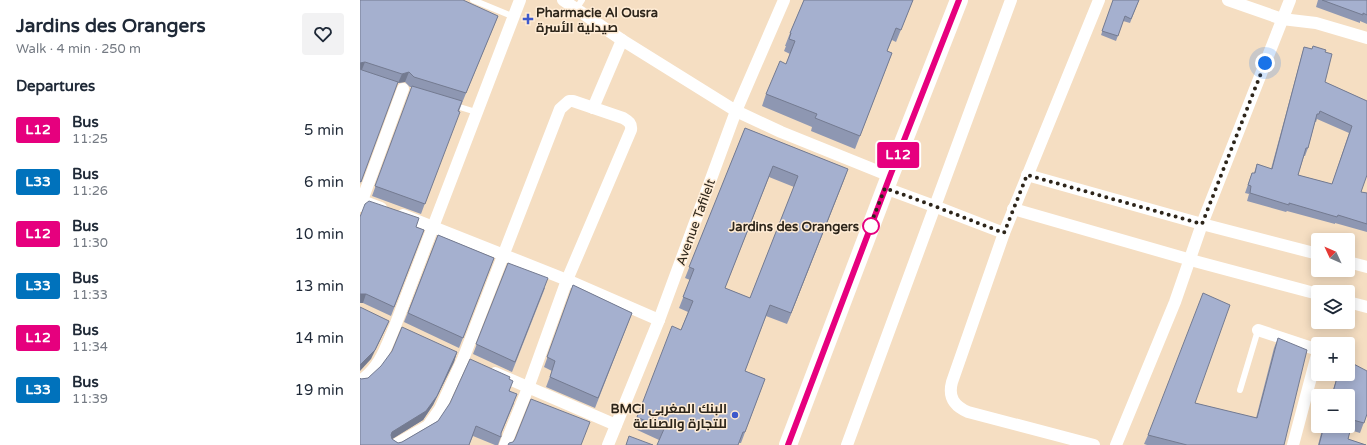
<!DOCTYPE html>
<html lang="en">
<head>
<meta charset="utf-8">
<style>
	body { margin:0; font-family:"Varela Round",Cairo,sans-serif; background:#f2f2f3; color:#1f2937; height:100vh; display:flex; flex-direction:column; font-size:15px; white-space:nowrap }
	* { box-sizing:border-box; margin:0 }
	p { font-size:13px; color:#747a83 }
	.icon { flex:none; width:22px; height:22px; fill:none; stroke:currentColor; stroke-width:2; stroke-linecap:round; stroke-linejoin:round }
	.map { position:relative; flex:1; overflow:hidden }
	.panel { display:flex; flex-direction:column; background:#fff; width:360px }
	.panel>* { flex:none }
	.badge { padding:0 8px; border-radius:3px; font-size:14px; line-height:26px }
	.needle { width:26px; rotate:314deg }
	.tools { position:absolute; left:951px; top:233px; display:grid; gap:8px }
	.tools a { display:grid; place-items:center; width:44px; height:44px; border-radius:4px; background:#fff; box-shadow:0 2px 10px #0003; font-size:20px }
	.you { position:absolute; width:20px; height:20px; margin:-10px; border:3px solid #fff; border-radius:50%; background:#1a73e8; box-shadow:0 0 0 6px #1a73e833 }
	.map>.badge { position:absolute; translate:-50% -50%; box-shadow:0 0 0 2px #fff }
	h2 { padding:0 16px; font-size:15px; line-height:36px }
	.round { display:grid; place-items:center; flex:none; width:42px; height:42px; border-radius:4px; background:#f2f2f3 }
	.overview { display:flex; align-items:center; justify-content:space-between; height:68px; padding:0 16px }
	h1 { font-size:19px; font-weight:700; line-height:30px }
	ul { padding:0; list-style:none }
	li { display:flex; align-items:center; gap:12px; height:52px; padding:0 16px }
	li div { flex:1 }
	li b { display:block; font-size:15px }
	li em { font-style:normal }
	li .badge { min-width:44px; font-weight:700; text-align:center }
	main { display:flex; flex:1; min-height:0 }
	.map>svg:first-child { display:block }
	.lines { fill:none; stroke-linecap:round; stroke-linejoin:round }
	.service { stroke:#fff; stroke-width:6 }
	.minor { stroke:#fff; stroke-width:12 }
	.secondary { stroke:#fff; stroke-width:18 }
	.wall { fill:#8e97b2; fill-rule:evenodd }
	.shaded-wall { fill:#747b91 }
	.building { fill:#a5b0cf; stroke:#747b91; fill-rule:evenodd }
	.line-casing { stroke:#fff; stroke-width:9 }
	.line { stroke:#e6007e; stroke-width:6 }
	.walk { stroke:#2d251a; stroke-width:4; stroke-dasharray:0 7.2 }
	.poi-dot { fill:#3e59cb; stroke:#ffecd5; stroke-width:1.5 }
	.stop-dot { fill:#fff; stroke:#e6007e; stroke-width:2 }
	.labels { text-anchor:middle; stroke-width:3; stroke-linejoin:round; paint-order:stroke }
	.poi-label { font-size:13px; font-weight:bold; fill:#2d251a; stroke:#ffecd5; text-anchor:start }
	.street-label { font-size:13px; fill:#2d251a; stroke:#ffecd5 }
	.stop-label { font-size:13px; font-weight:bold; fill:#2d251a; stroke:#ffecd5; text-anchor:end }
</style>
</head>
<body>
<main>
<section class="panel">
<div class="overview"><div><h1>Jardins des Orangers</h1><p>Walk · 4 min · 250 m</p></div><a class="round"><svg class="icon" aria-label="heart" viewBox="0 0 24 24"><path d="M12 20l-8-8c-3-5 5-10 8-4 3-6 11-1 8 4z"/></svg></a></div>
<h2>Departures</h2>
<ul>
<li><span class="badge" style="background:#e6007e;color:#fff">L12</span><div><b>Bus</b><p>11:25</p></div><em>5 min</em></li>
<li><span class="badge" style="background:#0072bc;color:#fff">L33</span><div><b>Bus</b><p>11:26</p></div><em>6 min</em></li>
<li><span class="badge" style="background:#e6007e;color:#fff">L12</span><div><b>Bus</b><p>11:30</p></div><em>10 min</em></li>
<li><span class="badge" style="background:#0072bc;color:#fff">L33</span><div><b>Bus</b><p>11:33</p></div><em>13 min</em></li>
<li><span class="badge" style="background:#e6007e;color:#fff">L12</span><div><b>Bus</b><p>11:34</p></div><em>14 min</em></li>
<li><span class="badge" style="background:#0072bc;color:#fff">L33</span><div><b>Bus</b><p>11:39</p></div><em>19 min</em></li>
</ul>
</section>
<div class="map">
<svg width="1007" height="445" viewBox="0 0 1007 445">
	<rect width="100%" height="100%" fill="#f5dec2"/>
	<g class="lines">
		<!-- service -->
		<g class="service">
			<path d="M113,0L154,17"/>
			<path d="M216,9L222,0"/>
			<path d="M93,105L116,112"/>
			<path d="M880,390L898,330"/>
		</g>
		<!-- minor -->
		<g class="minor">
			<path d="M203,0L262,40L376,111L421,132L530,176"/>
			<path d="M868,0L922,19L956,23L1007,38"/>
			<path d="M233,108L262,40"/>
			<path d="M667,175L842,224L958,254"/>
			<path d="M525,188L574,206L644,233L592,382C588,397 594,406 608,412L734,445"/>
			<path d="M0,200L21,208"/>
			<path d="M0,206L43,89"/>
			<path d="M653,209L838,262L958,294"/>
			<path d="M43,215L207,280L299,320"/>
			<path d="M644,233L739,0"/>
			<path d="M988,262L1007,267"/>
			<path d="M988,302L1007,307"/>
			<path d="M898,330L958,350"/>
			<path d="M135,373L256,425"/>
			<path d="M0,381C20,368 26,347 35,326L160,0"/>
			<path d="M35,445L68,426L80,409L103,359L200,109L209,101H213L263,118C268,121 272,123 271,130L207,280L168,388L145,445"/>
			<path d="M248,445L299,320L376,111L424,0"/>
			<path d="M487,445L651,0"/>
			<path d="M756,445L815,302L842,224L930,0"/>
			<path d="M933,445L958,351"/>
		</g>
		<!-- secondary -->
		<path class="secondary" d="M428,445L530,176L599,0"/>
	</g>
	<!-- wall -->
	<g class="wall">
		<path d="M0,0L138,16L102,103L61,214L12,196L52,87H50L45,82L37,83L0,184Z"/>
		<path d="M444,0H553L536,42L532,40L527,51L532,53L495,149L451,131L452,127L402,106L406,94L426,64L430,54L424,51L426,46H425L430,33Z"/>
		<path d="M753,0H779L770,23L763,21L756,41L741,35Z"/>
		<path d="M958,0H1007V24L1000,21V23L956,7Z"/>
		<path d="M944,47L965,52V82L1007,101L1001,192L1007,193V232L975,223V224L927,211L926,212L887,201L889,194L885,193L892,173H894L897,164L911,169L942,54ZM957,119L989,133L972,184L938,175L944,156H945L948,148L955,122H956Z"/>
		<path d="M385,128L488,169L427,324L406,316L385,371L405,379L381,443L299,440L273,428L277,417L321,330L328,312L319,308L330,280L325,278ZM409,177L434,187L390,298L365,288Z"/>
		<path d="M0,217L56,227L64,230L31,316L3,303H0Z"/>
		<path d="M78,235L134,258L99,348L44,322Z"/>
		<path d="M148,263L185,288L152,372L113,354Z"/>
		<path d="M213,285L272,313L235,408L186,387L192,371L184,367Z"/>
		<path d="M918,338L924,445H787L784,444L788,435L835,403L896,418L914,348Z"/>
		<path d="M97,352L94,362L73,405L63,420L32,439L38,443L42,442L149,379L150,391L154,403L141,434V437L138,445H135L113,436L109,445H0L1,379L8,378Z"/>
		<path d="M978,374H988L1007,414L1000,433L990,430L988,439L1006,445H958L963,426H988V396H971Z"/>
	</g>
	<!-- shaded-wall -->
	<g class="shaded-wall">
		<path d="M5,62L1,72H0V63Z"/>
		<path d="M49,72L45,82L38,83L42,74Z"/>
		<path d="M488,169L484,180L427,324L431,313Z"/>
		<path d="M0,294H6L3,303H0Z"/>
		<path d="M29,321L25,330L11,359L0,371V365Z"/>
		<path d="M97,352L94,362L73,405L63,420L29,441L32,432Z"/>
	</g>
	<!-- building -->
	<g class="building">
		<path d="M0,0H103L138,16L106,93L54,77L49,72L42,74L5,62L0,63V64Z"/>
		<path d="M444,0H553L541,30L536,28L527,51L532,53L500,136L455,118L457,114L406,94L420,61L426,64L435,41L429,39L431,33H430Z"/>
		<path d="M753,0H779L771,19L765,16L758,36L742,31Z"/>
		<path d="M962,0H1007V15L1003,13V15Z"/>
		<path d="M953,46L966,50L965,52L972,54L965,82L1007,101V175L1001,192L1007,193V224L978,215L977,217L929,203V205L890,193L891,186L888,185L892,173H895L897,164L912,169L944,47L952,49ZM960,111L992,126L972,184L938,175L946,148H948L957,114H959Z"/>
		<path d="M0,69L2,70L38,82L1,182L0,181Z"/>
		<path d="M52,86L102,101L98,111L100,112L65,204L15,186Z"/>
		<path d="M385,128L488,169L431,313L410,305L385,371L405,379L385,432H383L378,445H297L304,429L277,417L312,326L321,330L333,301L323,297L334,269L329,267ZM413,166L438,176L390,298L365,288Z"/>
		<path d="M9,201L59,218L56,227L64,230L34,307L6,294H0V217L5,204Z"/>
		<path d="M78,235L134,258L103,338L48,313Z"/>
		<path d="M148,263L188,278L155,362L116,344Z"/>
		<path d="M213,285L272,313L238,398L190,377L195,361L187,357Z"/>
		<path d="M843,293L870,305L835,403L897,418L918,338L947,350L924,445H827L788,435Z"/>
		<path d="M0,307L29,321L15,350L0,365Z"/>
		<path d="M42,327L97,352L77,396L66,411L32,432L31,435L32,439L38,443L42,442L78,421L90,403L110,359L150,377L149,379L153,381L149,391L157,394L141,433V437L116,426L109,445H0V378L1,379L8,378L21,366L32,351Z"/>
		<path d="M988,361L1007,371V414L1004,423L993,420L988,439L1006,445H959L964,426H988V396H972L978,374H988Z"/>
		<path d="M171,399L230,422L221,445H148L149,443L153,442L155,439Z"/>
		<path d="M269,436L293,445H266Z"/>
	</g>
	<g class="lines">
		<!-- line casing -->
		<g class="line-casing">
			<path id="line" d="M428,445L530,176L599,0"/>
		</g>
		<!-- line -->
		<use href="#line" class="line"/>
		<!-- walk -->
		<path class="walk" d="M511,226L508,231L525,188L574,206L644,233L667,175L842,224L905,63"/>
	</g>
	<!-- markers -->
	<g class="poi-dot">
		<path d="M166 13h4v4h4v4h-4v4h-4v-4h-4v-4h4z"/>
		<circle cx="375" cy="415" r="4"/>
	</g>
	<circle class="stop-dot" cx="511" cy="226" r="8"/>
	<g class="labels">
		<!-- poi labels -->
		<g class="poi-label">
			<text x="176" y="17">Pharmacie Al Ousra<tspan x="176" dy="15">صيدلية الأسرة</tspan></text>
			<text x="367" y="413" text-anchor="end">BMCI البنك المغربي<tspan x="367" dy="15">للتجارة والصناعة</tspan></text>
		</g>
		<!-- street labels -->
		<g class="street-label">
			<text transform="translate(335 222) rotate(-70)" y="5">Avenue Tafilelt</text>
		</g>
		<!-- stop labels -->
		<g class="stop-label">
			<text x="499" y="231">Jardins des Orangers</text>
		</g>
	</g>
</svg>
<div class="tools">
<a><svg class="needle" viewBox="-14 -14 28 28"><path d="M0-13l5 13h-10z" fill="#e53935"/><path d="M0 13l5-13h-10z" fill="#747a83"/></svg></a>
<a><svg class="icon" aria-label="layers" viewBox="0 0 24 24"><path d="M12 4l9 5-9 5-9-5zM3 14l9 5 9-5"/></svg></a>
<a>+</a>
<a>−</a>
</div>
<div class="you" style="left:905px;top:63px"></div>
<b class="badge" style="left:538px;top:155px;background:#e6007e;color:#fff">L12</b>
</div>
</main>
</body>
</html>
